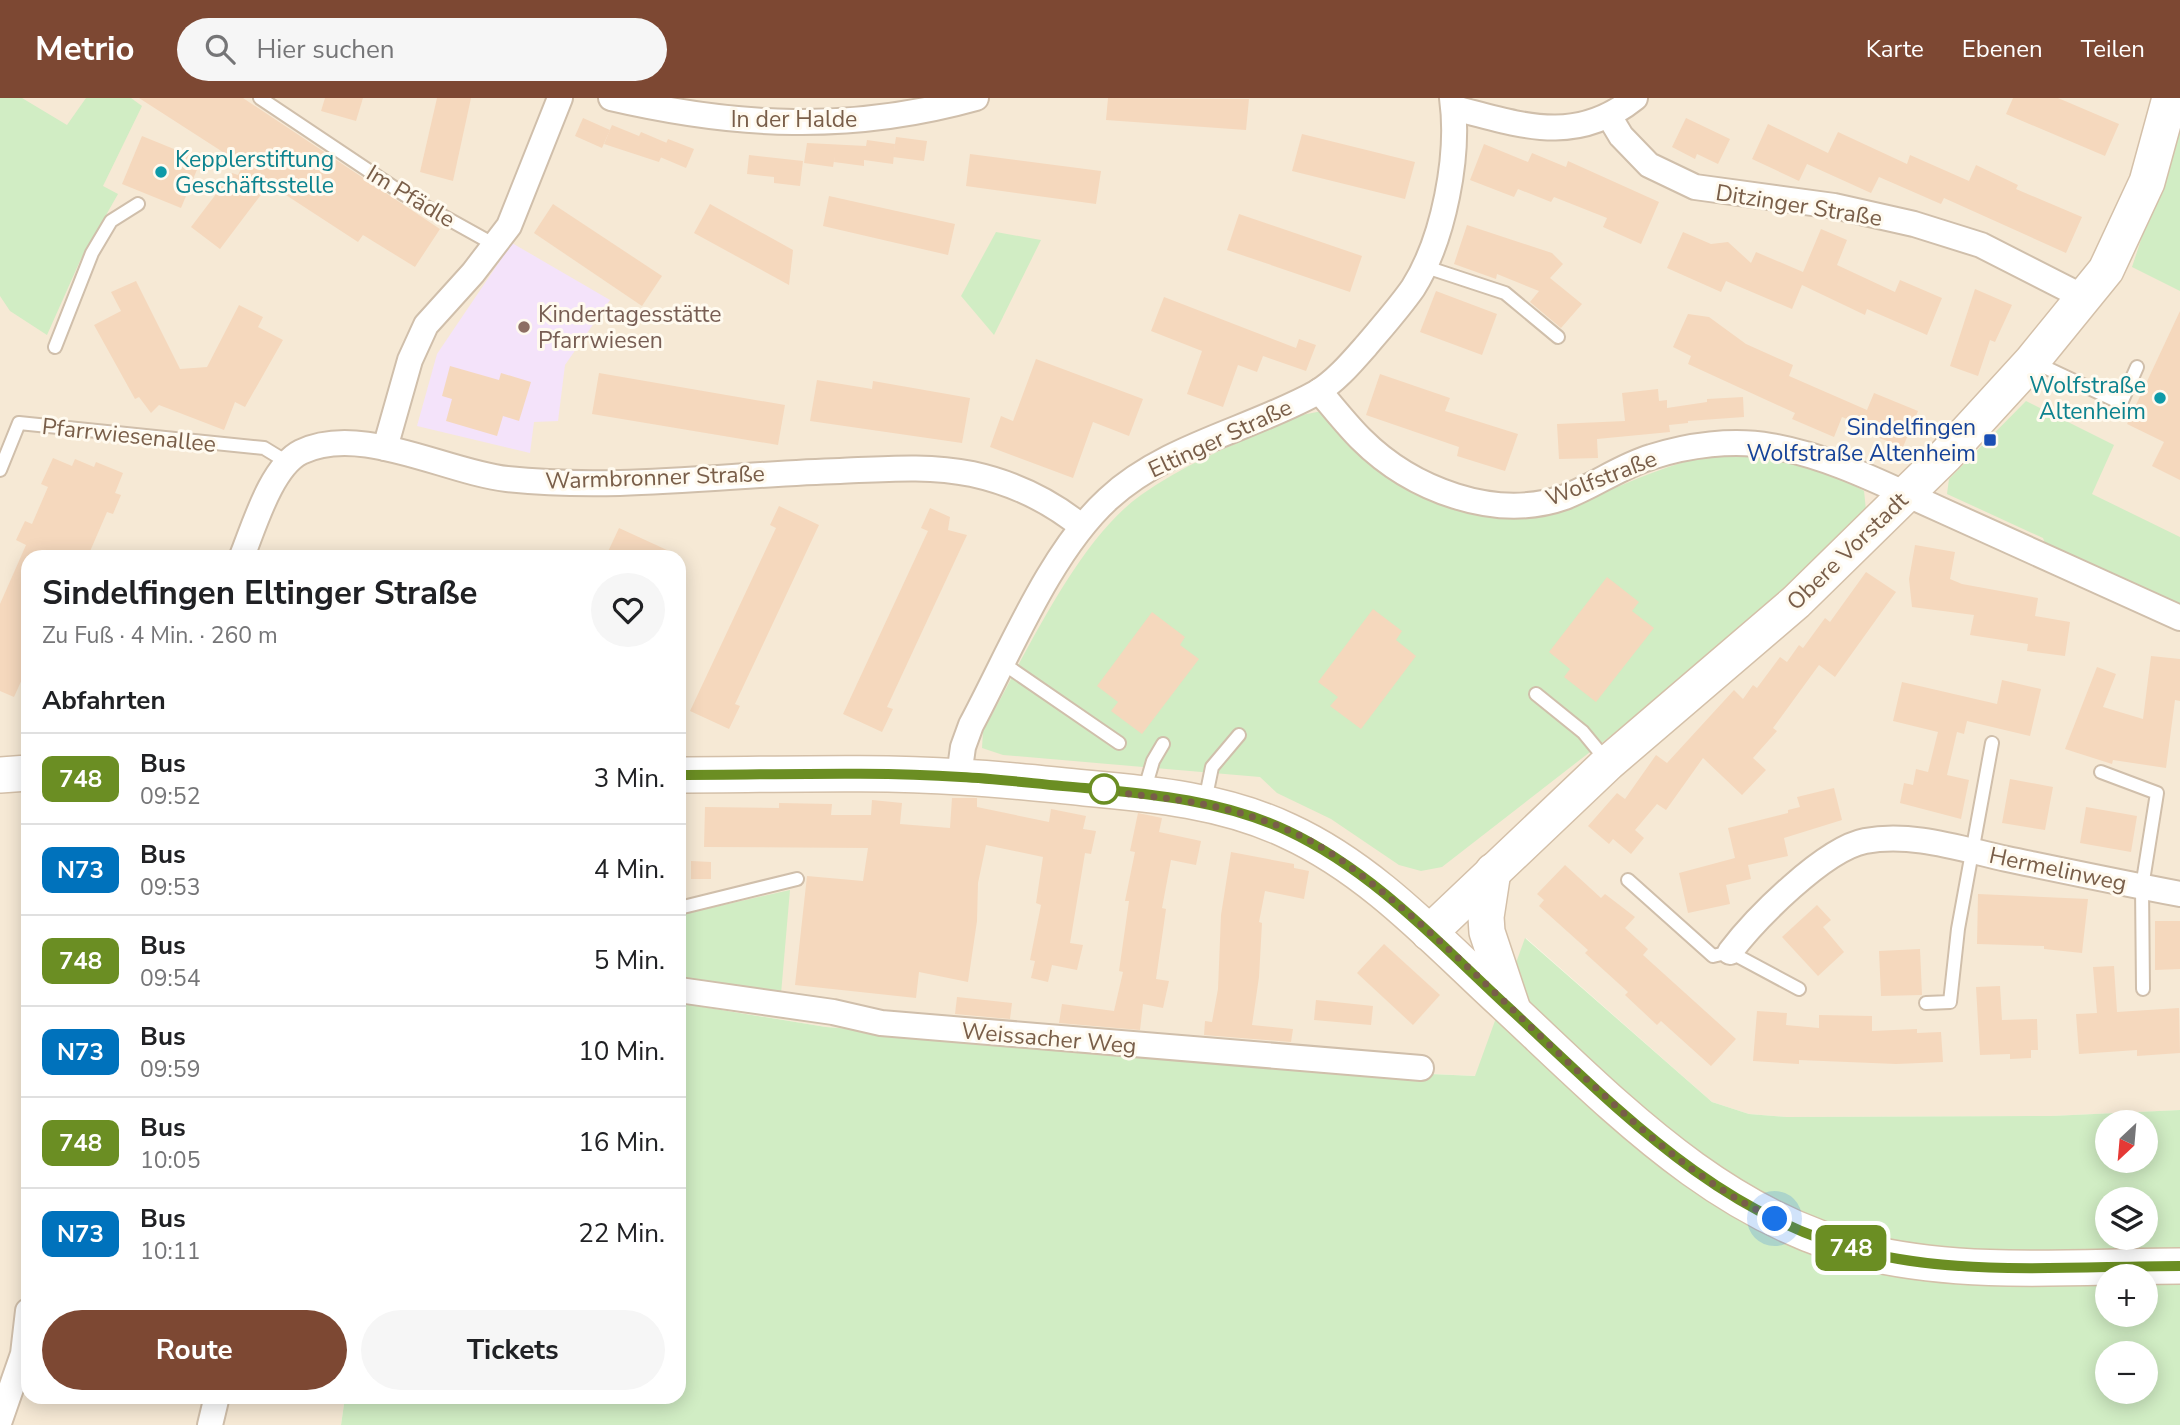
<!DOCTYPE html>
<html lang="de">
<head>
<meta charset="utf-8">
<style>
	body { margin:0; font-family:"Nunito Sans",sans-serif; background:#f6f6f6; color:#202124; height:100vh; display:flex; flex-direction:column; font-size:26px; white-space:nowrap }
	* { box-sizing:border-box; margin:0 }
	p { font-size:23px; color:#757577 }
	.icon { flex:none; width:38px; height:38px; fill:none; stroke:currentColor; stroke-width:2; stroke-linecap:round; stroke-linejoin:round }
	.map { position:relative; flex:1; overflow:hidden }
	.side { position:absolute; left:21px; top:452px; width:665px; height:854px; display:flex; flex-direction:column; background:#fff; border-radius:21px; box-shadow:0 4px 18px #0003 }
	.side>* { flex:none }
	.badge { padding:0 14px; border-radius:10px; font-size:24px; line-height:46px }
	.needle { width:46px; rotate:206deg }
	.controls { position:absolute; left:2095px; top:1012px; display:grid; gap:14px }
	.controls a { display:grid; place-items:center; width:63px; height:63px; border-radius:50%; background:#fff; box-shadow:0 4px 18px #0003; font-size:35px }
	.you { position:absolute; width:35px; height:35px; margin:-18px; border:5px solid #fff; border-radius:50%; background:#1a73e8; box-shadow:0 0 0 10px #1a73e833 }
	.map>.badge { position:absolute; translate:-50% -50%; box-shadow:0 0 0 4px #fff }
	h2 { padding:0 21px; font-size:26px; line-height:63px }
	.round { display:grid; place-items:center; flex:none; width:74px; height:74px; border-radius:37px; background:#f6f6f6 }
	.headline { display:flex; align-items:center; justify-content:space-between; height:119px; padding:0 21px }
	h1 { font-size:33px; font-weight:700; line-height:52px }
	.action { display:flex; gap:14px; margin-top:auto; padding:14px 21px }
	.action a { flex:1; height:80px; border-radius:42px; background:#7d4833; color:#fff; font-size:28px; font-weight:700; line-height:80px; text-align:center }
	.action a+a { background:#f6f6f6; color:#202124 }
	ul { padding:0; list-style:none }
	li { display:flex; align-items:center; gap:21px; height:91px; padding:0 21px; border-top:2px solid #e0e0e0 }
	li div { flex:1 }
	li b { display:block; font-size:26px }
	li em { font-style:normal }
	li .badge { min-width:77px; font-weight:700; text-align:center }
	header { display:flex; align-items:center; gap:42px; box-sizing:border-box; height:98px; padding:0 35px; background:#7d4833; color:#fff }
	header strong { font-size:33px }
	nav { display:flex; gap:38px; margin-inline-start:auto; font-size:24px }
	.search { width:490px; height:63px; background:#f6f6f6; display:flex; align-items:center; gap:18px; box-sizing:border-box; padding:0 24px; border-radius:38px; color:#757577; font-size:26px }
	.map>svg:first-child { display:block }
	.residential { fill:#f6e9d5 }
	.education { fill:#f4e3fa }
	.green { fill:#d1edc4; fill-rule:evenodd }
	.building { fill:#f5d8bd }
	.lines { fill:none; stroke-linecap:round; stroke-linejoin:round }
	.service-casing { stroke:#d0bfab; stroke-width:16 }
	.minor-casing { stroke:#d0bfab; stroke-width:28 }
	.secondary-casing { stroke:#d4c0a9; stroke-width:38 }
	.service { stroke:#fff; stroke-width:12 }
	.minor { stroke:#fff; stroke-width:24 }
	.secondary { stroke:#fff; stroke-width:35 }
	.line-casing { stroke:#fff; stroke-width:16 }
	.line { stroke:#6b8e23; stroke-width:10 }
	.walk { stroke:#795e49; stroke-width:7; stroke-dasharray:0 12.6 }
	.culture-dot { fill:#0f9aa8; stroke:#fffaef; stroke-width:2.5 }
	.education-dot { fill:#8d6e63; stroke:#fffaef; stroke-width:2.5 }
	.transit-dot { fill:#1a4fb4; stroke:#fffaef; stroke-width:2.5 }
	.stop-dot { fill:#fff; stroke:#6b8e23; stroke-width:3.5 }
	.labels { text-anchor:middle; stroke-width:6; stroke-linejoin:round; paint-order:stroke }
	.street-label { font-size:23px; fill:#795e49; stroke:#fffaef }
	.culture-label { font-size:23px; fill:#0d838f; stroke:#fffaef; text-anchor:start }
	.education-label { font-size:23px; fill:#785e54; stroke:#fffaef; text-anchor:start }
	.transit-label { font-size:23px; fill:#164399; stroke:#fffaef; text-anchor:end }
</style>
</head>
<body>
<header>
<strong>Metrio</strong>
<div class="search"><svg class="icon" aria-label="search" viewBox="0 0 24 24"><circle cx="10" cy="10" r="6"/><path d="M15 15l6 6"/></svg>Hier suchen</div>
<nav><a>Karte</a><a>Ebenen</a><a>Teilen</a></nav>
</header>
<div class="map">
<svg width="2180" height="1327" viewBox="0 0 2180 1327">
	<rect width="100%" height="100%" fill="#fef7e7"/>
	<!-- residential -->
	<path class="residential" d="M0,0H2180V1012L2051,1018L1787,1019L1749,1016L1712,1004L1526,840L1476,978L1228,967L983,941L826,929L679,905V458H28V1298L345,1299L341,1327H0Z"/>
	<!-- education -->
	<path class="education" d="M512,145L610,202L565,267L558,323L534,324L530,355L417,328L437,256Z"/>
	<!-- green -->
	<g class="green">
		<path d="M0,0H22L67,27L86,0H131L142,8L103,88L118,96L80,163L47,237L10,213L0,198Z"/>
		<path d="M2180,11V193L2132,169L2177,33Z"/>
		<path d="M996,134L1041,142L994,237L961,198Z"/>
		<path d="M2026,303L2114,347L2092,396L2180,439V507L2047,451L2043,440L1947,396L1949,381Z"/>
		<path d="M1322,313C1359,356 1402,402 1462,412C1477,415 1495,412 1510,411C1527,411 1548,414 1564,409C1604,397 1642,376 1684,364C1740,348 1815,363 1864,393L1866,412L1758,516L1608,640L1442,769L1421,773L1399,767L1331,721L1277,695L1260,679L1003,657L982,650L983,633C1023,562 1076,443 1141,397C1190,362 1248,341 1302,317Z"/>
		<path d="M790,792L781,896L679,884V817Z"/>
		<path d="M1525,840L1712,1004L1749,1016L1787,1019L2051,1018L2180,1012V1327H341L345,1299L679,1298V905L826,929L983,941L1228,967L1475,978ZM2107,1024H2146V1062H2107ZM2107,1101H2146V1139H2107ZM2107,1178H2146V1216H2107ZM2107,1255H2146V1293H2107Z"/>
	</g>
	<!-- building -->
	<g class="building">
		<path d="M139,0H243L440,131L415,169L363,137L358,144L269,86L220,151L191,129L232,75L238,77L243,67Z"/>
		<path d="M325,0H363L356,23L321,13Z"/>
		<path d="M437,0H471L453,83L420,74Z"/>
		<path d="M1108,0L1249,1L1246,32L1106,22Z"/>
		<path d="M2013,0H2058L2119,26L2105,58L2006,16Z"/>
		<path d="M583,20L610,32L602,50L575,38Z"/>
		<path d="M1686,20L1730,41L1718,66L1697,56L1695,61L1672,49Z"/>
		<path d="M1768,26L1828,55L1838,34L1907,66L1910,57L1969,83L1976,67L2018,87L2016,91L2082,119L2066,155L1944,100L1941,106L1879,79L1871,95L1807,66L1799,83L1752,61Z"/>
		<path d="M612,27L639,38L634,48L641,34L667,45L659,64L604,46Z"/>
		<path d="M1302,36L1415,64L1405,101L1292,73Z"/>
		<path d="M142,38L201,62L181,110L122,86Z"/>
		<path d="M896,39L927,43L924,63L893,59Z"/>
		<path d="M668,41L694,51L686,70L660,59Z"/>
		<path d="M867,42L895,46L893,66L864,62V68L834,64L835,57L833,69L804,65L807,45L866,48Z"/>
		<path d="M1484,46L1528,64L1532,55L1566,69L1568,63L1659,104L1641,146L1603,129L1607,120L1554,99L1551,104L1518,91L1514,99L1470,82Z"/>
		<path d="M970,56L1101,73L1096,106L966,88Z"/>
		<path d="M749,57L803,63L800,88L774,85V79L747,76Z"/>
		<path d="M829,98L955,126L948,157L823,128Z"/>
		<path d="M553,106L662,178L642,208L534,135Z"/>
		<path d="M710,106L793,152L789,187L694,135Z"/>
		<path d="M1239,116L1362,158L1350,194L1227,152Z"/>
		<path d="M1467,127L1552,155L1563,166L1550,180L1582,206L1561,230L1530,204L1539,193L1497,176L1496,181L1454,166Z"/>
		<path d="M1821,131L1847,142L1837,167L1895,194L1900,182L1942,200L1927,237L1867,211L1865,217L1802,187L1792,211L1726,183L1721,194L1667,170L1683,134L1711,146L1728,144L1751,165L1756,154L1803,174Z"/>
		<path d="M136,183L180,271L207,269L239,207L263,219L258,229L283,242L245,309L235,304L224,332L159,307L151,315L139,299L135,301L94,227L121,213L111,194Z"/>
		<path d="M1975,191L2012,207L1995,244L1990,242L1978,278L1950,268Z"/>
		<path d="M1436,193L1497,216L1482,257L1420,234Z"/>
		<path d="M1164,199L1296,250L1299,241L1316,247L1306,273L1263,258L1257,274L1238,267L1223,309L1187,296L1202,253L1151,233Z"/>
		<path d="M2180,213V382L2152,368L2164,344L2127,326Z"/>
		<path d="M1688,216L1709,219L1746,246L1793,267L1789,278L1867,312L1874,295L1918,313L1903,349L1869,336L1871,331L1842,319L1834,339L1792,321L1795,315L1688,266L1691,258L1673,249Z"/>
		<path d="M1036,261L1143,301L1129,338L1093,324L1073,380L990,349L1001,318L1013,323Z"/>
		<path d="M450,268L499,282L501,275L531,284L519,323L503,318L497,338L446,323L452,301L442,298Z"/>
		<path d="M599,275L785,307L778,347L592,316Z"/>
		<path d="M1380,276L1450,300L1445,313L1518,336L1505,373L1457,358L1459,349L1366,317Z"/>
		<path d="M817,282L872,291L873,283L970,300L962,345L810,323Z"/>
		<path d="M1658,291L1659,303L1667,302V310L1707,304V301L1743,299L1744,319L1688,323V325L1669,327L1670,334L1597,341L1598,360L1559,361L1557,326L1625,323L1622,295Z"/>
		<path d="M53,360L72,368L75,361L94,369L96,364L123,375L115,395L121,397L113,416L107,414L88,458H28V568L14,599L0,593V506L26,447L16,442L25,423L32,426L48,389L41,386Z"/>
		<path d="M779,408L819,427L735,606L740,608L729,631L690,613L776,430L770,427Z"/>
		<path d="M930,410L950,419L948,432L967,437L887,609L893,611L882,634L843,616L928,433L921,430Z"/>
		<path d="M619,430L680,458H606Z"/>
		<path d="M1915,447L1955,454L1950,481L1962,486L2038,500L2035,518L2070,524L2065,558L2027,553L2028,546L1970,537L1974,517L1912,509L1909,481Z"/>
		<path d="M1866,474L1896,494L1835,579L1819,567L1773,630L1777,633L1753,660L1766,672L1742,697L1703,660L1666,712L1657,706L1635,732L1644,740L1631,756L1613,741L1609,746L1588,728L1617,695L1625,701L1656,657L1667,665L1734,592L1743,601L1753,587L1757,590L1780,559L1787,564L1799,547L1803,550L1825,520L1830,524Z"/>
		<path d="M1607,479L1639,504L1632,513L1654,530L1596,604L1564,579L1570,571L1549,554Z"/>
		<path d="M1373,511L1402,533L1396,542L1416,558L1361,631L1330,608L1338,599L1318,584Z"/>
		<path d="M1152,514L1185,539L1180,547L1199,561L1142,636L1111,613L1118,604L1097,588Z"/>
		<path d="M2151,558L2180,561V603L2175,602L2166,670L2113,662L2112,666L2065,651L2097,569L2116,576L2103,609L2143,621Z"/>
		<path d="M2002,582L2041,591L2030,638L1967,623L1964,636L1957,634L1947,677L1969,682L1961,721L1900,705L1904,685L1913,687L1916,671L1928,674L1938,634L1893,623L1902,584L1997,606Z"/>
		<path d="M2010,681L2053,689L2045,732L2002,725Z"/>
		<path d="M1834,690L1842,722L1784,740L1788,758L1748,767L1751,781L1726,787L1730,806L1688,815L1679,775L1735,760L1728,730L1788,715V712L1800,709L1797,699Z"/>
		<path d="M952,700H977V709L1049,724L1051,711L1086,718L1083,731L1096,733L1091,756L1085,755L1070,845L1083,847L1077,872L1052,867L1048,884L1031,880L1035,863L1030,862L1041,807L1036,805L1043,759L986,747L978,785L977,823L968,884L919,874L916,900L795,887L807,778L863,783L868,750L704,749L705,709L779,710V705L832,706L831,717H871L872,702L902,705L900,726L950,730Z"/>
		<path d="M2086,709L2137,718L2131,754L2080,745Z"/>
		<path d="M1138,715L1162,720L1159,734L1201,743L1196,767L1171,762L1162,810L1166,811L1156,881L1169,883L1163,910L1143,906L1140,932L1059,925L1062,906L1114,913L1123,874L1119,873L1129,803H1125L1135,754L1130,753Z"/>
		<path d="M1231,754L1294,766V770L1309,773L1304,801L1265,793L1259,824L1262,825L1259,879L1252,927L1293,931L1291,944L1204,937L1205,923L1212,924L1218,891L1221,817Z"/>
		<path d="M691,763L711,764V781H691Z"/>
		<path d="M1565,767L1601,800L1605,796L1635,819L1625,830L1648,851L1643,857L1736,941L1711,968L1661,923L1657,927L1625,897L1628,894L1585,855L1588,852L1539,808L1544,802L1537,796Z"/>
		<path d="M1978,796L2088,801L2082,855L2044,851V848L1977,846Z"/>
		<path d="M1817,807L1831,822L1823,829L1844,854L1818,878L1782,839Z"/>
		<path d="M2155,823H2180V871L2155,872Z"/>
		<path d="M1384,846L1440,897L1413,927L1357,875Z"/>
		<path d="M1920,851L1922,897L1881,898L1879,853Z"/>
		<path d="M2114,868L2117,914L2179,910L2180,955L2137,958V952L2079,956L2076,916L2097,915L2093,869Z"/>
		<path d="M2000,888L2002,922L2037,921L2038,952H2031V960L2010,961V956L1980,957L1976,889Z"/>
		<path d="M957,899L1012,905L1010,921L955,916Z"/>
		<path d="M1316,902L1373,908L1371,927L1314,922Z"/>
		<path d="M1757,913L1787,915L1786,927L1819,930V917L1872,918V933L1917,931V935L1941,934L1943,964L1896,966L1799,962V966L1753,963Z"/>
	</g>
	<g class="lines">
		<!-- service casing -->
		<g class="service-casing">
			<g id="service">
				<path d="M260,0L405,97L495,147"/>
				<path d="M1423,168L1505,195L1558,239"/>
				<path d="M55,249L92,155L111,123L138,106"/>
				<path d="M2036,265L2121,305L2137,269"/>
				<path d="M0,372L19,325L264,350L287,364"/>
				<path d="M1004,566L1119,645"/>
				<path d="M1536,596L1583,634L1607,663"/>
				<path d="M2101,674L2157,695L2142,789L2143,891"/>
				<path d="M1144,694L1153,663L1163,646"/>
				<path d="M1205,703L1212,669L1239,637"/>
				<path d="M1628,782L1713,858L1730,854L1799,891"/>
				<path d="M679,810L797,781"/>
				<path d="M1926,905L1950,904L1958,831L1992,645"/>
			</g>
		</g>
		<!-- minor casing -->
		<g class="minor-casing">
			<g id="minor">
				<path d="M611,0C736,29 851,35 976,0"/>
				<path d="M1454,10C1521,27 1575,48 1635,0"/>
				<path d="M1609,18L1621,38L1649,67L1695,89L1834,108L1914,126L1981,147L2085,200"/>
				<path d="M1319,293C1333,309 1346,326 1361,341C1411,391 1495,424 1565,399C1594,388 1621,368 1651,359C1688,347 1733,341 1771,348C1830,358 1885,387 1939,411C2019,448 2100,483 2180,520"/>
				<path d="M385,350L410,262L426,227L473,175L509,128L560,0"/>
				<path d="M242,458C254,429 271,369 301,354C360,325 445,374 507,381C618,393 730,376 840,373C885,371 929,367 972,376C1013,385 1049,402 1081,428"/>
				<path d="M959,678L963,649L971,627C1009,556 1050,454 1108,401C1165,348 1249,332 1316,295C1335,284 1352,264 1366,248C1382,229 1399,210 1413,190C1444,141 1460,57 1452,0"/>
				<path d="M1730,854C1755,821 1824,751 1865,743C1912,734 1961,751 2007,761C2065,773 2122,785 2180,796"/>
				<path d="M679,892L833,914L881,925L1421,970"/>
				<path d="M0,1322L23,1256L28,1213"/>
				<path d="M210,1327L217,1298"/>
			</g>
		</g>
		<!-- secondary casing -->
		<g class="secondary-casing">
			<g id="secondary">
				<path d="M0,677L28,675"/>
				<path d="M679,677C773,677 868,673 961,679C1003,681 1044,686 1085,690C1154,696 1225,703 1288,733C1371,771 1435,841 1501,902C1612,1005 1720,1122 1873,1156C1973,1178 2079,1168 2180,1168"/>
				<path d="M1493,773L1486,819L1487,834L1513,912"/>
				<path d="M1429,835L1608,665L1796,504L1946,357L2032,263L2106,172L2147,84L2170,0"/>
			</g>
		</g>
		<!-- service -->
		<use href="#service" class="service"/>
		<!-- minor -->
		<use href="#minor" class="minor"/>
		<!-- secondary -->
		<use href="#secondary" class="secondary"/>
	</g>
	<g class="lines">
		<!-- line casing -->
		<g class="line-casing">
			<path id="line" d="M679,677C773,677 868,673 961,679C1003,681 1044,687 1085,690C1153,696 1225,703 1288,733C1373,773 1439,845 1507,908C1616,1009 1722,1123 1873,1156C1972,1178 2079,1168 2180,1168"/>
		</g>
		<!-- line -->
		<use href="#line" class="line"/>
		<!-- walk -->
		<path class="walk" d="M1104,691C1112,695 1160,699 1178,702C1236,710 1297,729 1345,765C1434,830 1511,913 1593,987C1649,1039 1705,1088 1775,1121"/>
	</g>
	<!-- markers -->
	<g class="culture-dot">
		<circle cx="161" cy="74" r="7"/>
		<circle cx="2160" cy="300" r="7"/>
	</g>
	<circle class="education-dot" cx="524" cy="229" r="7"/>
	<rect class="transit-dot" x="1983" y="335" width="14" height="14" rx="3.5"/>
	<circle class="stop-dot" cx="1104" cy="691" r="14"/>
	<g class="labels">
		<!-- street labels -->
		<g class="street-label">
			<text x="794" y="29">In der Halde</text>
			<text transform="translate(411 98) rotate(31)" y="8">Im Pfädle</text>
			<text transform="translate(1799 107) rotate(9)" y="8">Ditzinger Straße</text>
			<text transform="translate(129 337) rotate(6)" y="8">Pfarrwiesenallee</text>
			<text transform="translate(1220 340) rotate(-25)" y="8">Eltinger Straße</text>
			<text transform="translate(655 379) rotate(-2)" y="8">Warmbronner Straße</text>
			<text transform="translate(1601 380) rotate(-21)" y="8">Wolfstraße</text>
			<text transform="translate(1847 453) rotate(-44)" y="8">Obere Vorstadt</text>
			<text transform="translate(2058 771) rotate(12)" y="8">Hermelinweg</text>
			<text transform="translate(1049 940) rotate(5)" y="8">Weissacher Weg</text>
		</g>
		<!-- culture labels -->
		<g class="culture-label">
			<text x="175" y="69">Kepplerstiftung<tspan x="175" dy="26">Geschäftsstelle</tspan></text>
			<text x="2146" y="295" text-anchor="end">Wolfstraße<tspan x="2146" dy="26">Altenheim</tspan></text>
		</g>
		<!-- education labels -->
		<g class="education-label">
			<text x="538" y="224">Kindertagesstätte<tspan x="538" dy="26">Pfarrwiesen</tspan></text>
		</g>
		<!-- transit labels -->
		<g class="transit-label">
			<text x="1976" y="337">Sindelfingen<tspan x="1976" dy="26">Wolfstraße Altenheim</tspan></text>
		</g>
	</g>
</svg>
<div class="controls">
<a><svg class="needle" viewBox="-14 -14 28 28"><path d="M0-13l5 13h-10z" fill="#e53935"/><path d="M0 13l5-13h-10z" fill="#757577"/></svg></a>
<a><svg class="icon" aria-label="layers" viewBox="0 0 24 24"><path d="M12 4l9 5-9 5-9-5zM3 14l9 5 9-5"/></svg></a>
<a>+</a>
<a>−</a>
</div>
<div class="you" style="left:1775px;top:1121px"></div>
<b class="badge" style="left:1851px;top:1150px;background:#6b8e23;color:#fff">748</b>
<section class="side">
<div class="headline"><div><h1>Sindelfingen Eltinger Straße</h1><p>Zu Fuß · 4 Min. · 260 m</p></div><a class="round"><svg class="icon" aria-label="heart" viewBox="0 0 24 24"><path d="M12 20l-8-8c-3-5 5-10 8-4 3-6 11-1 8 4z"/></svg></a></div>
<h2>Abfahrten</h2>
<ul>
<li><span class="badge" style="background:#6b8e23;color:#fff">748</span><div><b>Bus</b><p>09:52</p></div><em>3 Min.</em></li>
<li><span class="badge" style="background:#0072bc;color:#fff">N73</span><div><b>Bus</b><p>09:53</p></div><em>4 Min.</em></li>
<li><span class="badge" style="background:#6b8e23;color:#fff">748</span><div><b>Bus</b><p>09:54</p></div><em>5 Min.</em></li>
<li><span class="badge" style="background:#0072bc;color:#fff">N73</span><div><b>Bus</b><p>09:59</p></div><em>10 Min.</em></li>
<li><span class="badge" style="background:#6b8e23;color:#fff">748</span><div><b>Bus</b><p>10:05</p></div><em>16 Min.</em></li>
<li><span class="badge" style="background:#0072bc;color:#fff">N73</span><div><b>Bus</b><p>10:11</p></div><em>22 Min.</em></li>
</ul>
<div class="action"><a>Route</a><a>Tickets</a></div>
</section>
</div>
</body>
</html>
